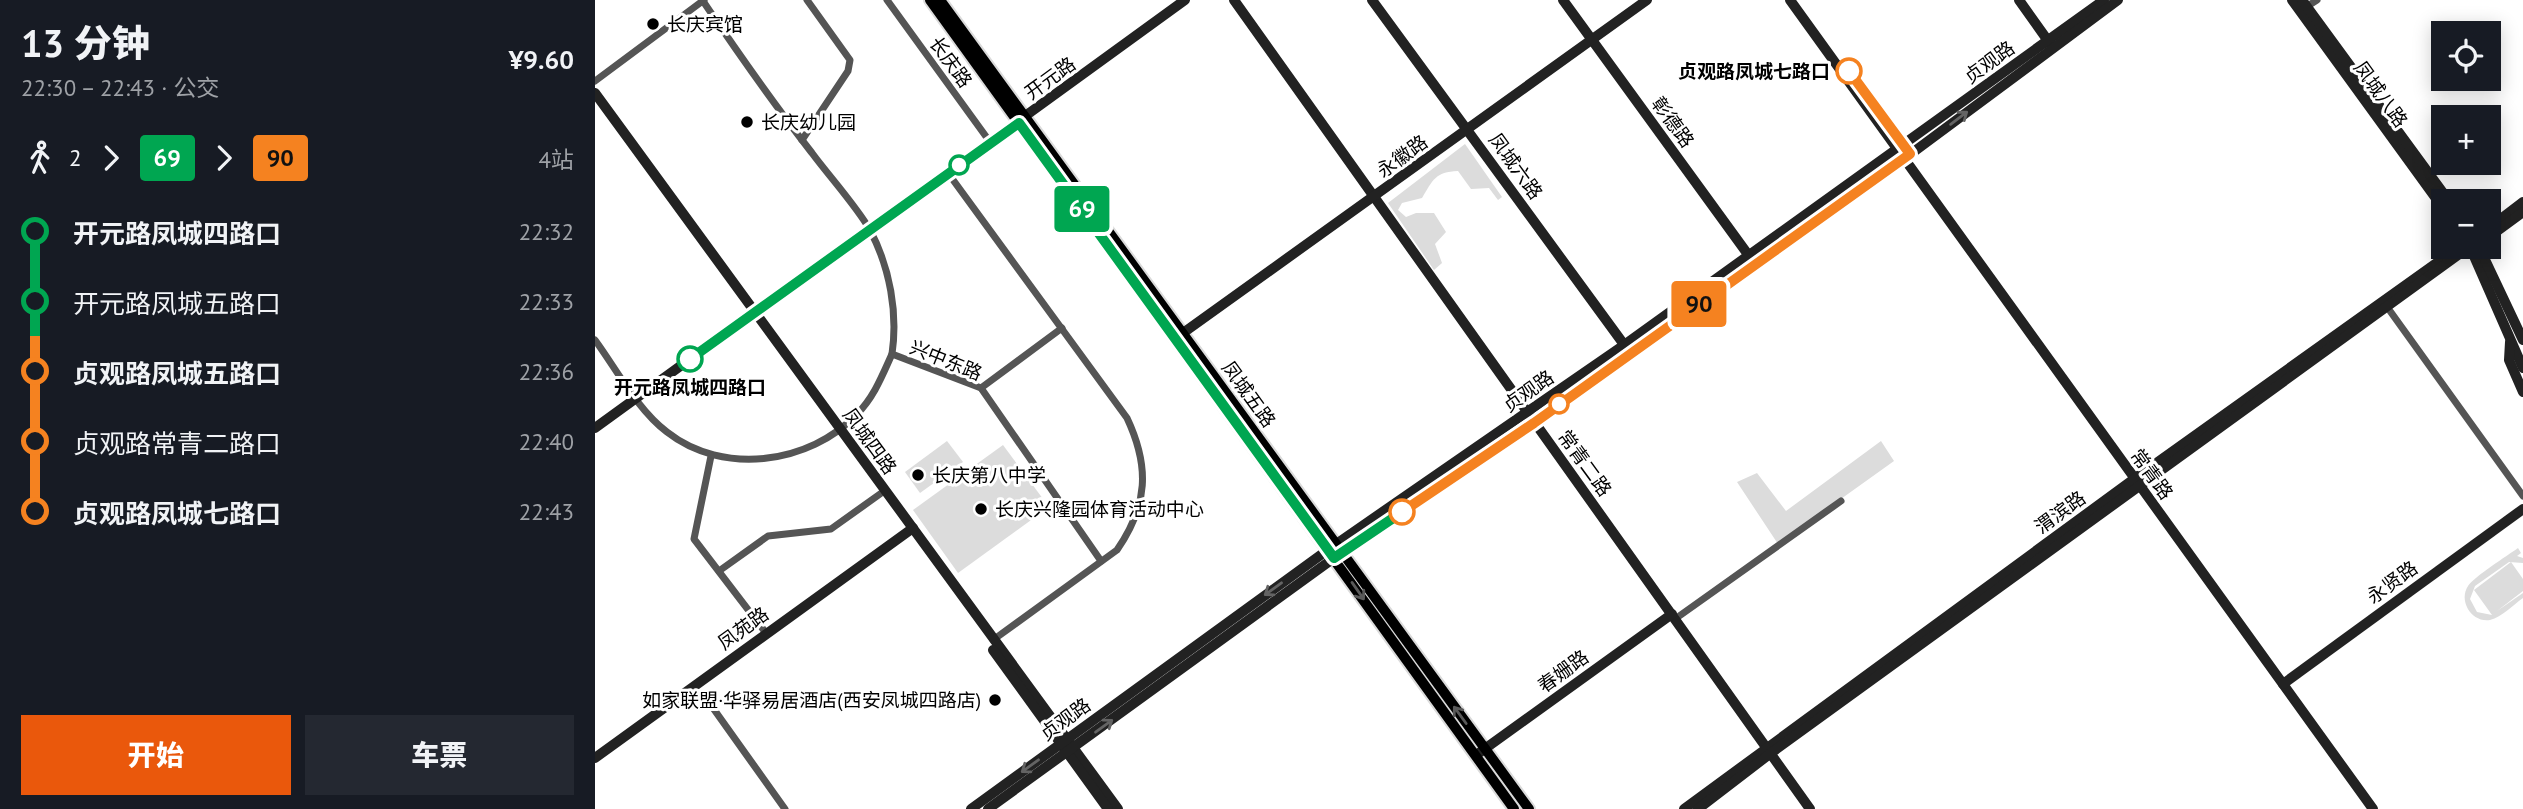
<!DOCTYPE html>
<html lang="zh">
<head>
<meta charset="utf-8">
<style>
	body { margin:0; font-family:"PT Sans","Noto Sans SC",sans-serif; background:#242831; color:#f1f3f6; height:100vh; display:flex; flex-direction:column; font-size:26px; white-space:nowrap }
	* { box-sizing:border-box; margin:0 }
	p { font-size:23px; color:#9ea1a6 }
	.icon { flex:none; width:38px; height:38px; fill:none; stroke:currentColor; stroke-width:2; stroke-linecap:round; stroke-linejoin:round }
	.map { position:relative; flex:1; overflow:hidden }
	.panel { display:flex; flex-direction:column; background:#171b24; width:595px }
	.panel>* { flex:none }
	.badge { padding:0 14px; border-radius:5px; font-size:24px; line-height:46px }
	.controls { position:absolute; left:1836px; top:21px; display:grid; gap:14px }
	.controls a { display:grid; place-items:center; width:70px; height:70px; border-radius:0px; background:#171b24; box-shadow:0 4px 18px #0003; font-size:35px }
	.map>.badge { position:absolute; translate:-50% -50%; box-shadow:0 0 0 4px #fff }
	.legs { display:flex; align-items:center; gap:10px; height:77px; padding:0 21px; font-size:23px }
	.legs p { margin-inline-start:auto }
	.headline { display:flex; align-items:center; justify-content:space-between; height:119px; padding:0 21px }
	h1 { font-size:38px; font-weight:800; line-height:52px }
	.primary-button { display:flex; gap:14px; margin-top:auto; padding:14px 21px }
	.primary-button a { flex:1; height:80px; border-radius:0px; background:#ea580c; color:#fff; font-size:28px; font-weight:800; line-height:80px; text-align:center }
	.primary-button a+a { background:#242831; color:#f1f3f6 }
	ul { padding:0 21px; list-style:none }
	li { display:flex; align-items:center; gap:24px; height:70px; font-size:26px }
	li i { display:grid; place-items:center; width:10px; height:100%; margin:0 9px; background:currentColor }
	li i::after { content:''; width:18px; height:18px; margin:-9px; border:5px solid; border-radius:50%; background:#171b24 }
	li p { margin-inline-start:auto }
	li:first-child i { background:linear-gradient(#0000 50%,currentColor 0) }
	li:last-child i { background:linear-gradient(currentColor 50%,#0000 0) }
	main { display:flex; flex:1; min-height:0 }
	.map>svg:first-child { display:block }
	.green { fill:#dcdcdc }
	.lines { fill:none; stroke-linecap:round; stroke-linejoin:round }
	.primary-casing { stroke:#dbdbdb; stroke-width:14 }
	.street { stroke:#555; stroke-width:7 }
	.secondary { stroke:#222; stroke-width:10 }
	.primary { stroke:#000; stroke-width:10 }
	.oneway { stroke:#646464 }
	.oneway2 { stroke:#595959 }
	.line-1-casing { stroke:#fff; stroke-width:16 }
	.line-2-casing { stroke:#fff; stroke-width:16 }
	.line-1 { stroke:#00a651; stroke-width:10 }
	.line-2 { stroke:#f58220; stroke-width:10 }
	.poi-dot { fill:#000; stroke:#fff; stroke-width:2.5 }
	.stop-2-dot { fill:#fff; stroke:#f58220; stroke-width:3.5 }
	.stop-1-dot { fill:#fff; stroke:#00a651; stroke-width:3.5 }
	.labels { text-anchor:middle; stroke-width:6; stroke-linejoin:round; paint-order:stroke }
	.poi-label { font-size:19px; fill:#000; stroke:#fff; text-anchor:start }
	.street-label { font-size:19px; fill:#000; stroke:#fff }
	.stop-label { font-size:19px; font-weight:bold; fill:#000; stroke:#fff; text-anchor:end }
</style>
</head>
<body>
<main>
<section class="panel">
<div class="headline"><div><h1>13 分钟</h1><p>22:30 – 22:43 · 公交</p></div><b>¥9.60</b></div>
<div class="legs"><svg class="icon" aria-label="walk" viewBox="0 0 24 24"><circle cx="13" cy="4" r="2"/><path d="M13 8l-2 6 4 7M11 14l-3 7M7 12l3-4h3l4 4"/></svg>2<svg class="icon" aria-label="forward" viewBox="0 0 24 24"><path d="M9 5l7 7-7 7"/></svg><b class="badge" style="background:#00a651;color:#fff">69</b><svg class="icon" aria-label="forward" viewBox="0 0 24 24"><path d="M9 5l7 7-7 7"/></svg><b class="badge" style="background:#f58220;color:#111">90</b><p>4站</p></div>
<ul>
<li><i style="color:#00a651"></i><b>开元路凤城四路口</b><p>22:32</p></li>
<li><i style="color:#00a651"></i><span>开元路凤城五路口</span><p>22:33</p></li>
<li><i style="color:#f58220"></i><b>贞观路凤城五路口</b><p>22:36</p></li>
<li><i style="color:#f58220"></i><span>贞观路常青二路口</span><p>22:40</p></li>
<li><i style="color:#f58220"></i><b>贞观路凤城七路口</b><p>22:43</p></li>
</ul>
<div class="primary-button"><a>开始</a><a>车票</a></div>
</section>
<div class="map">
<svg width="1928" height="809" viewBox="0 0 1928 809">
	<rect width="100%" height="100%" fill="#fff"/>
	<!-- green -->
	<g class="green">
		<path d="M870,144L907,197L903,200L894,188L876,189L863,171C840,172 838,180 827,198L807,203L803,210L811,217L821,213H839L851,232L840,244L847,263L839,270L793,203Z"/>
		<path d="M352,441L368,462L325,493L310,472Z"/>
		<path d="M1286,441L1299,461L1183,544L1142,482L1162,473L1191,511Z"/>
		<path d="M408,445L454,507L363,573L318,510Z"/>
		<path d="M1923,548L1926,553L1922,556L1928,558V563L1914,562L1880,586L1875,599L1882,612L1897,615L1879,590L1916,562L1928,579V591L1902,611L1928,593V598C1918,605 1907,617 1895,620C1877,623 1863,601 1873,586C1880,576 1912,556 1923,548Z"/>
	</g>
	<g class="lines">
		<!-- primary casing -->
		<g class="primary-casing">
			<g id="primary">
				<path d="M335,0L919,809"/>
				<path d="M345,0L934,809"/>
			</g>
		</g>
		<!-- street -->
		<g class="street">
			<path d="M292,0L395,142"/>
			<path d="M108,1C143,53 179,104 217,153C234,176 262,207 275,230C295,268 303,313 297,354L386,388L506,561"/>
			<path d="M1708,9L1722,0"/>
			<path d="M0,81L109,0"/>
			<path d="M207,140L253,71L255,60L212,0"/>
			<path d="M353,173L532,418C555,467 553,505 522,550L398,640"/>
			<path d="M1790,304L1928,496"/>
			<path d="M0,340C22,370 42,409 72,432C128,476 215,464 262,414C279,397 287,376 297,354"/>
			<path d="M386,388L467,328"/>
			<path d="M116,456L99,539L171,633"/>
			<path d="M124,571L173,536L236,529L285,494"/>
			<path d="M1080,619L1246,501"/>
			<path d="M118,708L190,809"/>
		</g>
		<!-- secondary -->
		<g class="secondary">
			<path d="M639,0L1215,809"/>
			<path d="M777,0L1033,350"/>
			<path d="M968,0L1157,260"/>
			<path d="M1195,0L1778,809"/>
			<path d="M1424,0L1456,45"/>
			<path d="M1697,0L1848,208"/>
			<path d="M1707,0L1854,201"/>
			<path d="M1257,76L1311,148"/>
			<path d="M0,93L523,809"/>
			<path d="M1894,228L1928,202"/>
			<path d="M1894,237L1928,212"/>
			<path d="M1875,247L1928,368"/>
			<path d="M1884,247L1928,340"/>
			<path d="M581,338L1052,0"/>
			<path d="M1915,342L1914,360L1928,392"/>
			<path d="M0,428L590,0"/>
			<path d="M398,650L513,809"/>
			<path d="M1688,684L1928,509"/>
			<path d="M884,753L1077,614"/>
			<path d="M0,758L318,528"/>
			<path d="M376,809L734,549L1029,345L1509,0"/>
			<path d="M393,809L739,558L939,423L1309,159L1523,0"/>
			<path d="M1089,809L1539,479L1864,247"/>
			<path d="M1103,809L1176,753L1874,247"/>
		</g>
		<!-- primary -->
		<use href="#primary" class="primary"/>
	</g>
	<!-- one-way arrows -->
	<defs><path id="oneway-shaft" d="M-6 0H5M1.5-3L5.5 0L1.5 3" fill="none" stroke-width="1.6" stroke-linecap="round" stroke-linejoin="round" transform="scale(1.75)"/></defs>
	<g class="oneway">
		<use href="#oneway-shaft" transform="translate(1364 118) rotate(-37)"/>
		<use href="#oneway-shaft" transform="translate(678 589) rotate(144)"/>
		<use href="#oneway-shaft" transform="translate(509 726) rotate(-36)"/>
		<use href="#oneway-shaft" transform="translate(435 766) rotate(144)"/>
	</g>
	<g class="oneway2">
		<use href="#oneway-shaft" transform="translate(763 591) rotate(55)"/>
		<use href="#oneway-shaft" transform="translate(865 715) rotate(-126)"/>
	</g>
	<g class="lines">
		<!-- line-1 casing -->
		<g class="line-1-casing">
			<path id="line-1" d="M95,359L424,123L739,558L807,512"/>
		</g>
		<!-- line-2 casing -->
		<g class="line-2-casing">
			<path id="line-2" d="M807,512L939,423L1315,154L1254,71"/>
		</g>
		<!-- line-1 -->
		<use href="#line-1" class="line-1"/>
		<!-- line-2 -->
		<use href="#line-2" class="line-2"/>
	</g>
	<!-- markers -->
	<g class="poi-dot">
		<circle cx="58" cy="24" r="7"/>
		<circle cx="152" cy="122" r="7"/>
		<circle cx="323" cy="475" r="7"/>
		<circle cx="386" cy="509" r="7"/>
		<circle cx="400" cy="700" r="7"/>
	</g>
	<g class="stop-2-dot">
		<circle cx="1254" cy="71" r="12"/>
		<circle cx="964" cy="404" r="9"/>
		<circle cx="807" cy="512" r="12"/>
	</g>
	<g class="stop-1-dot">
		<circle cx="364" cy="165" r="9"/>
		<circle cx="95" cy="359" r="12"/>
	</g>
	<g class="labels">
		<!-- poi labels -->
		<g class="poi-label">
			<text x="72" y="31">长庆宾馆</text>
			<text x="166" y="129">长庆幼儿园</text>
			<text x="337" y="482">长庆第八中学</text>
			<text x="400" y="516">长庆兴隆园体育活动中心</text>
			<text x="386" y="707" text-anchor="end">如家联盟·华驿易居酒店(西安凤城四路店)</text>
		</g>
		<!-- street labels -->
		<g class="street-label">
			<text transform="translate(356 62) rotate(54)" y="7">长庆路</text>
			<text transform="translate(1394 62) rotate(-36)" y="7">贞观路</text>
			<text transform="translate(455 78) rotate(-36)" y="7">开元路</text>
			<text transform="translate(1786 94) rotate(54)" y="7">凤城八路</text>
			<text transform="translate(1078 122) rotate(54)" y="7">彰德路</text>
			<text transform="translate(807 156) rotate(-36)" y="7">永徽路</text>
			<text transform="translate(921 166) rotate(54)" y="7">凤城六路</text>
			<text transform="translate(351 360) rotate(22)" y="7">兴中东路</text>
			<text transform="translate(933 391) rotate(-35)" y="7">贞观路</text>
			<text transform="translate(654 394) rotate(54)" y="7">凤城五路</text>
			<text transform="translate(275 441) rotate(54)" y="7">凤城四路</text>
			<text transform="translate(990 463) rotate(54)" y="7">常青二路</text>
			<text transform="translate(1557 474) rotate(54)" y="7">常青路</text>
			<text transform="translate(1465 512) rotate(-36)" y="7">渭滨路</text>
			<text transform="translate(1797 582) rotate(-36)" y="7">永贤路</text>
			<text transform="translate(148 628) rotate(-36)" y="7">凤苑路</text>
			<text transform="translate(968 671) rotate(-36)" y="7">春姗路</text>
			<text transform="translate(470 719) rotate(-36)" y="7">贞观路</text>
		</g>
		<!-- stop labels -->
		<g class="stop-label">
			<text x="1235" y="78">贞观路凤城七路口</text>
			<text x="95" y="394" text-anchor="middle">开元路凤城四路口</text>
		</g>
	</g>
</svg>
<div class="controls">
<a><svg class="icon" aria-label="locate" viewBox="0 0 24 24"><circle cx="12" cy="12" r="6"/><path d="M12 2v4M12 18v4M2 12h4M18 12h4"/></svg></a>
<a>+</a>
<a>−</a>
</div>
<b class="badge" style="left:487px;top:209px;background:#00a651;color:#fff">69</b>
<b class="badge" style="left:1104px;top:304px;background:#f58220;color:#111">90</b>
</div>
</main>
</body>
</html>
